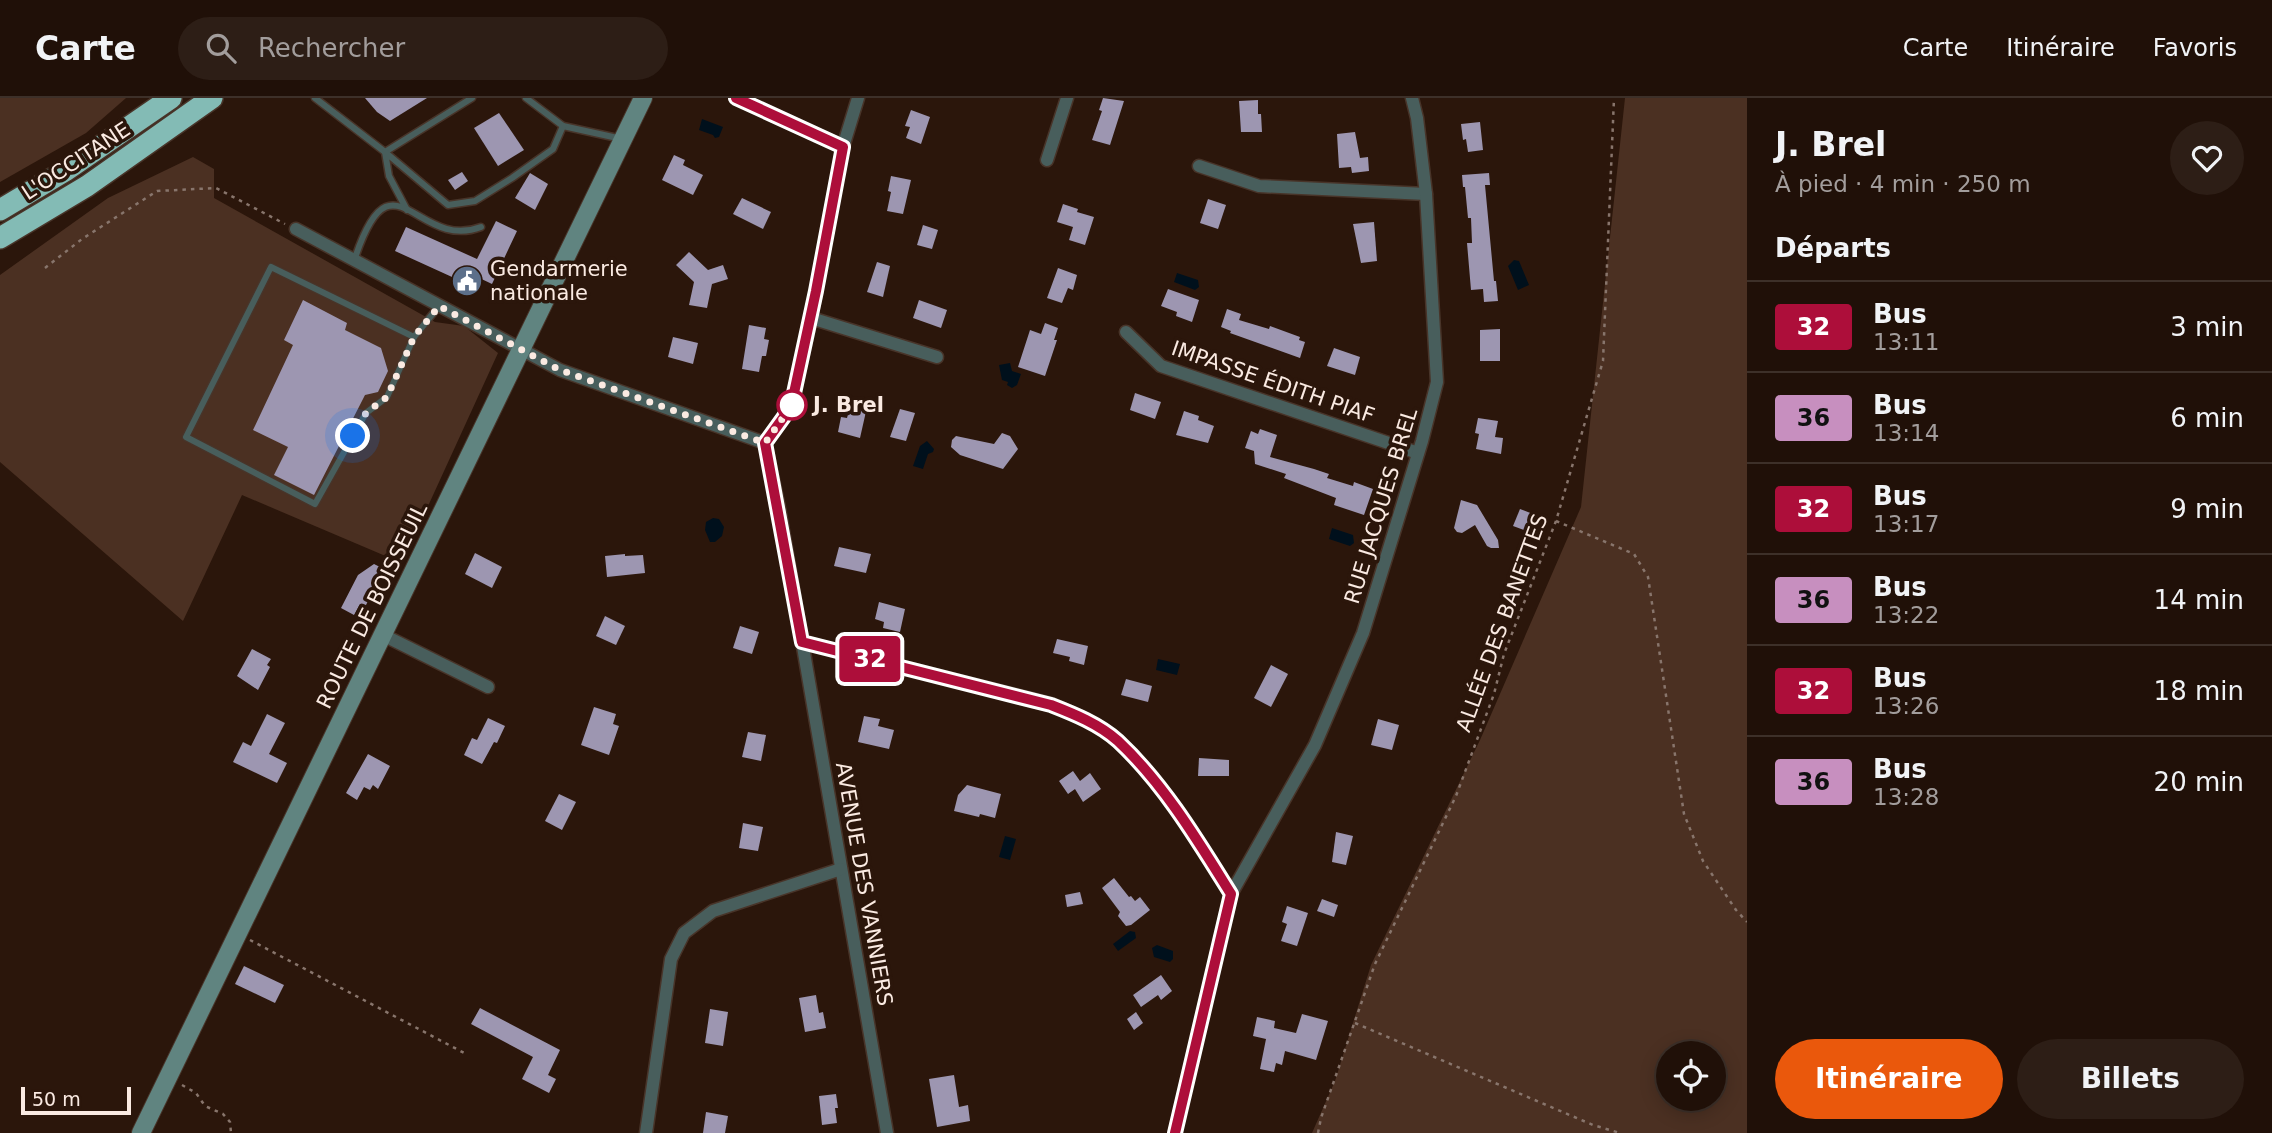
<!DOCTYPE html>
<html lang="fr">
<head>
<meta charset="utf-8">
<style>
	body { margin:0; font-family:"DejaVu Sans",sans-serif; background:#2d1e16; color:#f1f3f6; height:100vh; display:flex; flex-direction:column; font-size:26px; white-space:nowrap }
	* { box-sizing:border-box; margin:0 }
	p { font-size:23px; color:#a29d9c }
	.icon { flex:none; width:38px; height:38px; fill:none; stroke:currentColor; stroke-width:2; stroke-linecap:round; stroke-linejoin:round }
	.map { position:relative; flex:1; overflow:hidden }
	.drawer { display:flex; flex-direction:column; background:#201008; width:525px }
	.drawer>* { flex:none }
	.badge { padding:0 14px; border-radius:5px; font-size:24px; line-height:46px }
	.tools { position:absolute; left:1656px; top:943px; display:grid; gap:14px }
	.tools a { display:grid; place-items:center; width:70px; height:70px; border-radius:50%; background:#201008; box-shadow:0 4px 18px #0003,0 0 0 2px #3d3029; font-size:35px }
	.scale { position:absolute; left:21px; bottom:18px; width:110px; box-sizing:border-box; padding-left:7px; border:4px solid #faeae2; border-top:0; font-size:19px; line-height:24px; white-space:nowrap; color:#faeae2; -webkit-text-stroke:5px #2b160b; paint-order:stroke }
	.you { position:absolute; width:35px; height:35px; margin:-18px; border:5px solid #fff; border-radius:50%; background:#1a73e8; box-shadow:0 0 0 10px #1a73e833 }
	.map>.badge { position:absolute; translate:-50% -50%; box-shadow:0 0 0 4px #fff }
	h2 { padding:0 28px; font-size:26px; line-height:63px }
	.round { display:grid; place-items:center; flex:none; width:74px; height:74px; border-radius:37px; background:#2d1e16 }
	.head { display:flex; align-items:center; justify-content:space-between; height:119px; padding:0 28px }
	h1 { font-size:33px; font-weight:700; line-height:52px }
	.primary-button { display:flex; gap:14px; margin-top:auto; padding:14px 28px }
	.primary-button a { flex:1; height:80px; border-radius:42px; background:#ea580c; color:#fff; font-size:28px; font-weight:700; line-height:80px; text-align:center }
	.primary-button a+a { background:#2d1e16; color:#f1f3f6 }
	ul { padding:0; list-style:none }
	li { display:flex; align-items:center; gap:21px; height:91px; padding:0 28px; border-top:2px solid #3d3029 }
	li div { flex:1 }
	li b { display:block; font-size:26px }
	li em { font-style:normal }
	li .badge { min-width:77px; font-weight:700; text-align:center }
	header { display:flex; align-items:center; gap:42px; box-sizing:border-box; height:98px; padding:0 35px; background:#201008; border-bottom:2px solid #3d3029 }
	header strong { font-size:33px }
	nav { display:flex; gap:38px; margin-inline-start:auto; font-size:24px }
	.search { width:490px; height:63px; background:#2d1e16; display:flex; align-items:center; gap:18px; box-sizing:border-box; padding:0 24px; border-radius:38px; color:#a29d9c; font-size:26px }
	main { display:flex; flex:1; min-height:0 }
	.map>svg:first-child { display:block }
	.green { fill:#4b3022; fill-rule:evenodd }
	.water { fill:#00101c }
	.building { fill:#9d96b1 }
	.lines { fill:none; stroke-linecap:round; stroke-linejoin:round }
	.lane-casing { stroke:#483429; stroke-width:9 }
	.street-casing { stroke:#483429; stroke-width:15 }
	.secondary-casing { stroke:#483429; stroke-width:20 }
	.highway-casing { stroke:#483429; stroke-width:24 }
	.path { stroke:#88756c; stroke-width:2.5; stroke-dasharray:3.5 5; stroke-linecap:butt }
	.lane { stroke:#485e5c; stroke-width:6 }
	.street { stroke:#485e5c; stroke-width:12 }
	.secondary { stroke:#608480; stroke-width:18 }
	.highway { stroke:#83bbb5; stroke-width:21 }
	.line-casing { stroke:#fff; stroke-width:16 }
	.line { stroke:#ad0e3a; stroke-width:10 }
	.walk { stroke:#faeae2; stroke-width:7; stroke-dasharray:0 12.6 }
	.stop-dot { fill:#fff; stroke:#ad0e3a; stroke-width:3.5 }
	.labels { text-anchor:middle; stroke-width:7; stroke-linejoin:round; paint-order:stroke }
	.street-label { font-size:21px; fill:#faeae2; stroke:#2b160b }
	.poi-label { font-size:21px; fill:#faeae2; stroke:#2b160b; text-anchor:start }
	.stop-label { font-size:21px; font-weight:bold; fill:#faeae2; stroke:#2b160b; text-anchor:start }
</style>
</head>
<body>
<header>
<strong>Carte</strong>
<div class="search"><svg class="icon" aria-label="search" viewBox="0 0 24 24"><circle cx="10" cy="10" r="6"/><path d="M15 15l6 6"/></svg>Rechercher</div>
<nav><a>Carte</a><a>Itinéraire</a><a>Favoris</a></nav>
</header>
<main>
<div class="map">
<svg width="1747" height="1035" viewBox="0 0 1747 1035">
	<rect width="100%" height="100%" fill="#2b160b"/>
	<!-- green -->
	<g class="green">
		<path d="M0,0H126L86,35L0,84Z"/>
		<path d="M1625,0H1747V1035H1312L1335,983L1371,867L1480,642L1581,409ZM1668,956H1713V1001H1668Z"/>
		<path d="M193,59L214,71V100L435,224L464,228L498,255L402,465L242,397L183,523L0,364V177L108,100Z"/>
	</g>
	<!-- water -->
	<g class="water">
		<path d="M702,21L723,29L719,39L715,40L713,37L699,32Z"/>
		<path d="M1514,162L1519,163L1529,187L1518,192L1508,168Z"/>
		<path d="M1177,175L1198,182L1199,189L1195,192L1174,184Z"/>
		<path d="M1010,265L1012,273L1021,276L1017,287L1012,290L1007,287L1008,284L1002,282L999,267Z"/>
		<path d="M927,343L934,351L933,354L928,356L923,371L913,368L920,348Z"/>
		<path d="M713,420L719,421L724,429L722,438L715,444H710L705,432L706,424Z"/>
		<path d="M1332,430L1353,437L1354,445L1350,448L1329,441Z"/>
		<path d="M1158,561L1180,566L1177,577L1156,572Z"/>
		<path d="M1005,738L1016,741L1010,762L999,759Z"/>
		<path d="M1130,833L1135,834L1136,840L1118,853L1113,846Z"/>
		<path d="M1157,847L1173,853V861L1170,864L1154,859L1152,850Z"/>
	</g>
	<!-- building -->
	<g class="building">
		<path d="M365,0H427L390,23L377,14Z"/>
		<path d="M1103,0L1124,3L1110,47L1092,42L1102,13L1099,12Z"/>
		<path d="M1258,2V16H1261L1262,34H1241L1239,3Z"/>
		<path d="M911,12L930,19L921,46L906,40L910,29L905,28Z"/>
		<path d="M499,15L524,52L498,68L474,30Z"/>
		<path d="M1480,24L1483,52L1468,54L1466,41L1463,42L1461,26Z"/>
		<path d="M1355,34L1360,60L1368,59L1369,73L1352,75L1351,69L1339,70L1337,36Z"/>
		<path d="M674,57L685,62L683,67L703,77L693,97L662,82Z"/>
		<path d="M462,74L468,83L455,92L448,82Z"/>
		<path d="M530,75L548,86L535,112L515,100Z"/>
		<path d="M1489,75L1490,87H1485L1494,183H1496L1498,203L1484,204L1483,191L1471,192L1467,145H1472L1471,120H1468L1465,89H1463L1462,77Z"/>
		<path d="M891,78L911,82L903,116L887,113L891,94L888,93Z"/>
		<path d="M742,100L771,114L763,131L733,116Z"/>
		<path d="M1208,101L1226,107L1218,131L1200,125Z"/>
		<path d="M1063,106L1078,111L1077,114L1094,119L1085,147L1069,142L1073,129L1057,124Z"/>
		<path d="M496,123L517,133L492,186L471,176L469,179L466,177L463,184L395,153L406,129L477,161Z"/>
		<path d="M1374,124L1377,163L1361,165L1353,126Z"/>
		<path d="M923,127L938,132L932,151L917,147Z"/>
		<path d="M689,154L708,172L723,167L728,181L712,186L707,210L689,207L694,184L676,167Z"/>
		<path d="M877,164L890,168L883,199L867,194Z"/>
		<path d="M1058,170L1077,177L1073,192L1068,190L1062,205L1047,200Z"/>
		<path d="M1168,191L1199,202L1192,224L1176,218L1177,214L1161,208Z"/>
		<path d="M303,202L347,225L345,232L381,250L388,273L378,294L365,297L314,397L274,377L288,349L253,332L293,247L284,242Z"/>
		<path d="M919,202L947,212L941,230L913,220Z"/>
		<path d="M1227,211L1241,216L1239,222L1269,231L1270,228L1300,239L1299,242L1305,244L1300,260L1230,235L1231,233L1221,229Z"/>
		<path d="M1045,225L1058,230L1054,242H1057L1045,278L1018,269L1030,232L1041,236Z"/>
		<path d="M749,227L766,230L764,241L769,242L766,258H762L759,274L742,271Z"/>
		<path d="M1500,231V263H1480V232Z"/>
		<path d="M673,239L698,245L693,266L668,259Z"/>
		<path d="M1334,250L1360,259L1355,277L1327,268Z"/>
		<path d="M1135,295L1161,304L1155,321L1130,312Z"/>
		<path d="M851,305L867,309L860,340L838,334L841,319L847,320Z"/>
		<path d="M900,311L915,315L906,343L890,339Z"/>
		<path d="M1184,313L1199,318L1198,322L1214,328L1208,345L1176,337Z"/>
		<path d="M1478,320L1498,323L1495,339L1503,340L1501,356L1476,351L1479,336L1475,335Z"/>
		<path d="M1260,331L1277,337L1270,359L1314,371L1329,376L1327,380L1353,388L1354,384L1373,391L1364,417L1334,407L1336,400L1284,380L1286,376L1255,366L1254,353L1245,350L1251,333L1258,336Z"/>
		<path d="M1002,335L1010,338L1018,351L1003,371L960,357L951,349L952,342L956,338L994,346Z"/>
		<path d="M1461,402L1477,407L1498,442L1499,450H1491L1487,448L1475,427L1462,435L1457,434L1454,430Z"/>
		<path d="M1520,411L1533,416L1527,433L1513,428Z"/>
		<path d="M839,449L871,456L866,475L834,468Z"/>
		<path d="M475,455L502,469L492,490L465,476Z"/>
		<path d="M625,456V458L643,457L645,475L607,479L605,458Z"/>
		<path d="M374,466L384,471L365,509L360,506L354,517L341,510L358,477Z"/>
		<path d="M879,504L905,511L900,534L883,530L884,524L875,521Z"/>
		<path d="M605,518L625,528L616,547L596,538Z"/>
		<path d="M740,528L759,534L752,556L733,550Z"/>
		<path d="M1057,541L1088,548L1084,567L1069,563L1070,559L1053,555Z"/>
		<path d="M252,551L271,561L267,567L270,569L258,592L237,578Z"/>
		<path d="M1271,567L1288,576L1271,609L1254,600Z"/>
		<path d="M1126,581L1152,588L1148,604L1121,597Z"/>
		<path d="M594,609L616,616L613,626L619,628L609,657L581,647Z"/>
		<path d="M267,616L285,625L269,656L287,665L277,685L233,664L243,644L251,648Z"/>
		<path d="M864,618L880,621L878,628L894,632L889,651L858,644Z"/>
		<path d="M488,620L505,628L497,645L494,644L482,666L464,657L472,640L477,642Z"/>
		<path d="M1378,621L1399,627L1392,652L1371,647Z"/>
		<path d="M748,634L766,637L761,663L742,659Z"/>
		<path d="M368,656L390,668L378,691L373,687L370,692L364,689L357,702L346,695Z"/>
		<path d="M1199,660L1229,662V678H1198Z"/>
		<path d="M1073,673L1080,683L1090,675L1101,691L1083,704L1075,691L1068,696L1059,683Z"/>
		<path d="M967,687L1001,696L995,720L980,716L979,719L954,713L958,697Z"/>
		<path d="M559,696L576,704L562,732L545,723Z"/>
		<path d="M743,725L763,729L758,753L739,750Z"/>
		<path d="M1336,734L1353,738L1346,767L1332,764Z"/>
		<path d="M1114,780L1129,799L1131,798L1135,803L1140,799L1150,812L1131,827L1126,828L1118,818L1120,814L1102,790Z"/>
		<path d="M1080,794L1083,806L1067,809L1065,797Z"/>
		<path d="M1322,801L1338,807L1334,819L1317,813Z"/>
		<path d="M1287,808L1308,815L1297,848L1281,843L1287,826L1282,824Z"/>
		<path d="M244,868L284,887L275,905L235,886Z"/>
		<path d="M1161,877L1172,893L1161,902L1158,897L1141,909L1133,897Z"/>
		<path d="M816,897L819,915L823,914L826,930L805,934L799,900Z"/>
		<path d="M480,910L560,952L548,977L556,981L549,995L522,981L533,959L471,926Z"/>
		<path d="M710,911L728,914L723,948L705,945Z"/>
		<path d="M1136,914L1143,925L1134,932L1127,921Z"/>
		<path d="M1302,916L1328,923L1316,962L1285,953L1282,967L1276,965L1274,974L1260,971L1266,941L1253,938L1257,919L1275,923L1274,930L1296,935Z"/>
		<path d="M954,977L959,1009L968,1007L970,1023L937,1029L929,981Z"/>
		<path d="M836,996L838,1010H835L837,1025L822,1027L819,998Z"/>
		<path d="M706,1014L728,1018L725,1035H703Z"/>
	</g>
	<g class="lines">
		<!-- lane casing -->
		<g class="lane-casing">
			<g id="lane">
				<path d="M315,0L385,54L472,0"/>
				<path d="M526,0L563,28L622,41"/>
				<path d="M407,112L389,78L385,54L448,107L475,103L512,80L553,51L563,28"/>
				<path d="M354,163C392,46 416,154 481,129"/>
				<path d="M271,169L414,239L387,299L366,315L315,406L186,339Z"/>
				<path d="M414,239L439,208"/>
			</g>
		</g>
		<!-- street casing -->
		<g class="street-casing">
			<g id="street">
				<path d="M736,0L843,49"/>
				<path d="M858,0L843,49L811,220L791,309L765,345L779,410L887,1035"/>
				<path d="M1047,62L1067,0"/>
				<path d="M1199,68L1259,88L1426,96"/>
				<path d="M296,131L560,272L765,345"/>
				<path d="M811,220L937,259"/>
				<path d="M1126,234L1161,268L1418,355"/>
				<path d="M383,537L488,589"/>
				<path d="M802,544L1051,606C1074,616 1099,626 1118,643C1164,686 1198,743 1231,796"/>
				<path d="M646,1035L671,861L684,835L713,813L841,771"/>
				<path d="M1175,1035L1231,796L1315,647L1363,535L1422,343L1437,284L1426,96L1417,20L1412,0"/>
			</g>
		</g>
		<!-- secondary casing -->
		<g class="secondary-casing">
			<path id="secondary" d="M141,1035L643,0"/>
		</g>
		<!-- highway casing -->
		<g class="highway-casing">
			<g id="highway">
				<path d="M0,112L65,73L171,0"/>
				<path d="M0,140L87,88L212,0"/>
			</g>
		</g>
		<!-- path -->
		<g class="path">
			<path d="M45,170L82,141L157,93L216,90L285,126"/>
			<path d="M1556,423L1634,456L1648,479L1684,716L1703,763L1736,812L1747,824"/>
			<path d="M250,842L468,957"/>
			<path d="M1355,925L1593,1027L1620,1035"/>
			<path d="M182,987L196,995L205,1008L223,1016L230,1024L231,1035"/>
			<path d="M1318,1035L1321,1020L1375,866L1456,698L1494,596L1504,556L1556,423L1603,263L1614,0"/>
		</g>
		<!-- lane -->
		<use href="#lane" class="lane"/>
		<!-- street -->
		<use href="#street" class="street"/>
		<!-- secondary -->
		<use href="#secondary" class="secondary"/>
		<!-- highway -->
		<use href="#highway" class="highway"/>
	</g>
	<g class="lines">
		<!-- line casing -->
		<g class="line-casing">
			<path id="line" d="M736,0L843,49L816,193L791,309L765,345L802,544L1051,607C1074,616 1099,626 1118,643C1164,686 1198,743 1231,796L1175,1035"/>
		</g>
		<!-- line -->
		<use href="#line" class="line"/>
		<!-- walk -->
		<path class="walk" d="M353,338L366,315L387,299L414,239L439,208L560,272L765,345L792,307"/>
	</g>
	<!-- icons -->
	<defs>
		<g id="civic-disc" transform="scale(1.575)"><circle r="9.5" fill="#5c6f8a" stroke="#2b160b"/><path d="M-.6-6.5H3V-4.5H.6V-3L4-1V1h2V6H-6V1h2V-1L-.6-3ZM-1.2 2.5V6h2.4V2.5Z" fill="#fff"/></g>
	</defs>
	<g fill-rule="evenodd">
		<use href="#civic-disc" x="467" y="183"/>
	</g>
	<!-- markers -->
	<circle class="stop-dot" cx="792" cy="307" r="14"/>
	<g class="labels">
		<!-- street labels -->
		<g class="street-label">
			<text transform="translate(76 63) rotate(-33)" y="7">L'OCCITANE</text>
			<text transform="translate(1273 284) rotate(19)" y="7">IMPASSE ÉDITH PIAF</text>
			<text transform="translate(1381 408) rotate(-73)" y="7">RUE JACQUES BREL</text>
			<text transform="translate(372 508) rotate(-64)" y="7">ROUTE DE BOISSEUIL</text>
			<text transform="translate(1502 525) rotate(-70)" y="7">ALLÉE DES BANETTES</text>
			<text transform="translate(864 786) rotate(80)" y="7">AVENUE DES VANNIERS</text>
		</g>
		<!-- poi labels -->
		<g class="poi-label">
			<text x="490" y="178">Gendarmerie<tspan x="490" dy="24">nationale</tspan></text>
		</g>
		<!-- stop labels -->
		<g class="stop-label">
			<text x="813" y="314">J. Brel</text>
		</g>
	</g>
</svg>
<div class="tools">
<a><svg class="icon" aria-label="locate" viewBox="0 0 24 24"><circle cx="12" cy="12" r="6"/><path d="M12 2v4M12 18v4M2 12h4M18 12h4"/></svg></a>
</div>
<div class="scale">50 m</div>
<div class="you" style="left:353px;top:338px"></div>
<b class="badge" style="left:870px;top:561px;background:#ad0e3a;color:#fff">32</b>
</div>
<section class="drawer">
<div class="head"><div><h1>J. Brel</h1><p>À pied · 4 min · 250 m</p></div><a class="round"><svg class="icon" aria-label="heart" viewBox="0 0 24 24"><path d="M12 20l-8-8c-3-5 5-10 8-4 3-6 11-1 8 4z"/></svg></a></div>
<h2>Départs</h2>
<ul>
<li><span class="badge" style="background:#ad0e3a;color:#fff">32</span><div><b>Bus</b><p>13:11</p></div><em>3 min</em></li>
<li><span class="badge" style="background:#c78fbf;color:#111">36</span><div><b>Bus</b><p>13:14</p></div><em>6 min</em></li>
<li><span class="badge" style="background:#ad0e3a;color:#fff">32</span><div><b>Bus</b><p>13:17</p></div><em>9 min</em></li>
<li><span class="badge" style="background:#c78fbf;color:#111">36</span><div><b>Bus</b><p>13:22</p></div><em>14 min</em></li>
<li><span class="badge" style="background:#ad0e3a;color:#fff">32</span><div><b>Bus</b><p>13:26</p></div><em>18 min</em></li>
<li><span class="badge" style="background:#c78fbf;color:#111">36</span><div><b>Bus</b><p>13:28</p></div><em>20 min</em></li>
</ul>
<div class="primary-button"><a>Itinéraire</a><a>Billets</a></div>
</section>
</main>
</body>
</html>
